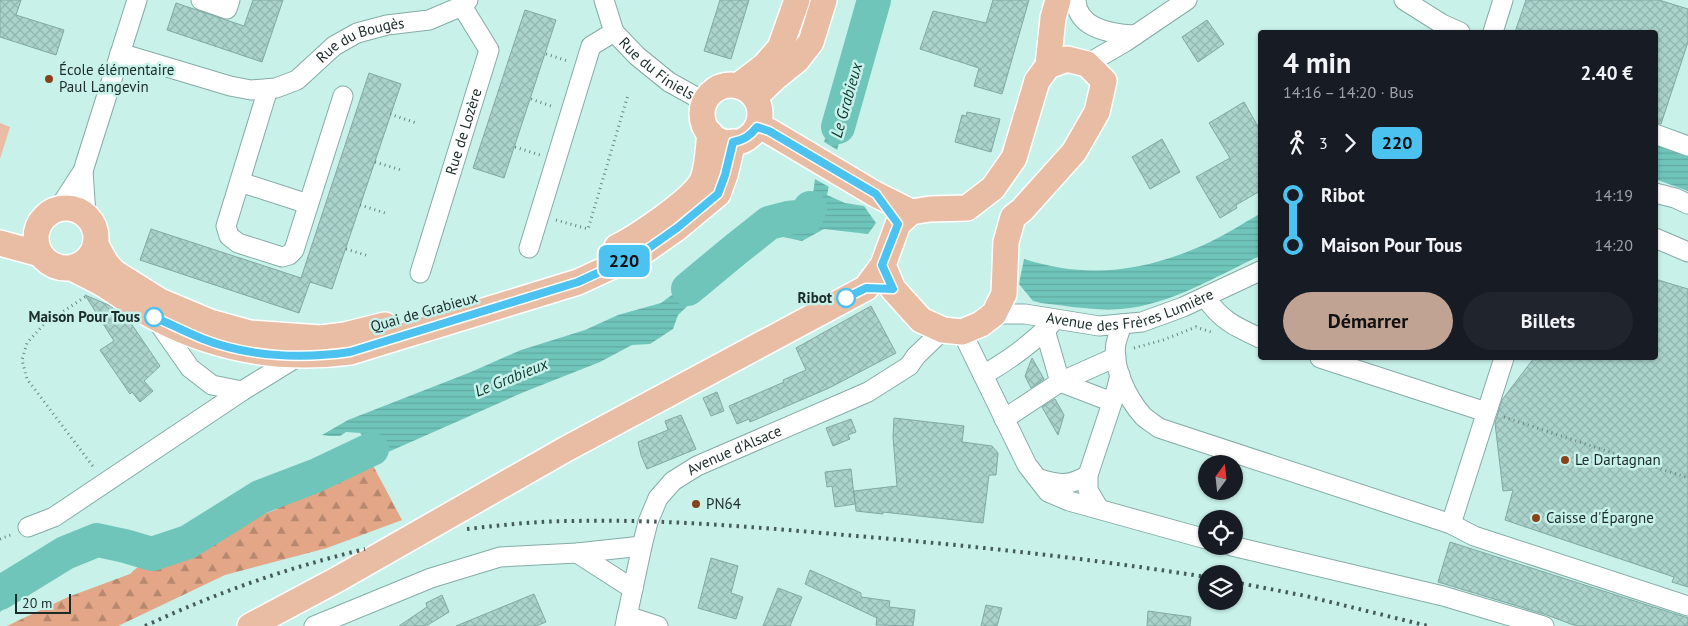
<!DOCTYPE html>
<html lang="fr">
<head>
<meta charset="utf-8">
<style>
	body { margin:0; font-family:"PT Sans",sans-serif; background:#20242c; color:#f1f3f6; height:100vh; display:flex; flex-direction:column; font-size:19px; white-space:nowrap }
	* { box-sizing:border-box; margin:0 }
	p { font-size:16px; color:#9ea1a6 }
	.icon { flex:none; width:28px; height:28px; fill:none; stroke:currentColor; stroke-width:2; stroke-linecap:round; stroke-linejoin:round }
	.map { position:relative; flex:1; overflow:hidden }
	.sheet { position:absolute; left:1258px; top:30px; width:400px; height:330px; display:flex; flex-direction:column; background:#171b24; border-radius:5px; box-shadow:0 1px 4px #0004 }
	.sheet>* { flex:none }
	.badge { padding:0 10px; border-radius:8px; font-size:18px; line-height:32px }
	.needle { width:32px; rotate:15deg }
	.controls { position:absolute; left:1198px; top:455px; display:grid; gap:10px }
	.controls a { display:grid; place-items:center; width:45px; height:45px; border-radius:50%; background:#171b24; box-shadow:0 1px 4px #0004; font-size:25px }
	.scale { position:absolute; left:15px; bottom:12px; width:56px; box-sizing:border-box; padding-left:5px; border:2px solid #1b2b29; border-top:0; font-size:14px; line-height:18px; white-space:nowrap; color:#1b2b29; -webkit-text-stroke:4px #c8f1ea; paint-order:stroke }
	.map>.badge { position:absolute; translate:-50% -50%; box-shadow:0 0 0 2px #fff }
	.legs { display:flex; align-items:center; gap:8px; height:55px; padding:0 25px; font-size:16px }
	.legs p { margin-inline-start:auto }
	.overview { display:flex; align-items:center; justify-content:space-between; height:85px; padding:0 25px }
	h1 { font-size:28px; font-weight:700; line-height:38px }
	.cta { display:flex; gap:10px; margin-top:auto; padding:10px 25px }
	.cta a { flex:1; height:58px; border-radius:30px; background:#c1a393; color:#111; font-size:20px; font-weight:700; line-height:58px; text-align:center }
	.cta a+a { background:#20242c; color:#f1f3f6 }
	ul { padding:0 25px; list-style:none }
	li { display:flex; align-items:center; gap:18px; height:50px; font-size:19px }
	li i { display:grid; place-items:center; width:8px; height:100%; margin:0 6px; background:currentColor }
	li i::after { content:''; width:12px; height:12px; margin:-6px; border:4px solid; border-radius:50%; background:#171b24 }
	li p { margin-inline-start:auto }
	li:first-child i { background:linear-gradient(#0000 50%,currentColor 0) }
	li:last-child i { background:linear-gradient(currentColor 50%,#0000 0) }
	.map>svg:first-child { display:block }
	.grass { fill:#ebbca5 }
	.forest { fill:url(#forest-firs) }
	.water { fill:url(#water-rules) }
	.pier { fill:#c8f1ea }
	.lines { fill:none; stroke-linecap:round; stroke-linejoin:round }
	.river { stroke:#70c5ba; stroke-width:34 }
	.building { fill:url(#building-cross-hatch); stroke:#81a9a3 }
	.minor-casing { stroke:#85aca6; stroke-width:21 }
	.major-casing { stroke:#fff; stroke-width:28 }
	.path { stroke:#6a8581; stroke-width:3; stroke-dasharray:1 4; stroke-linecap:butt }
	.minor { stroke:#fff; stroke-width:19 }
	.major { stroke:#e9bca4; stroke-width:25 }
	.rail { stroke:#455b58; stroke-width:4; stroke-dasharray:2.5 5; stroke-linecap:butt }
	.line-1-casing { stroke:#fff; stroke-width:11 }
	.line-1 { stroke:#4cc2f1; stroke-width:8 }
	.poi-dot { fill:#87421a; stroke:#c8f1ea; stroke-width:2 }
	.stop-1-dot { fill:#fff; stroke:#4cc2f1; stroke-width:2.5 }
	.labels { text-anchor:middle; stroke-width:5; stroke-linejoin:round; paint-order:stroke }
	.street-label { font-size:15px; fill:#1b2b29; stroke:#c8f1ea }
	.poi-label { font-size:15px; fill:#1b2b29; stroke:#c8f1ea; text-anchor:start }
	.stop-label { font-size:15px; font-weight:bold; fill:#1b2b29; stroke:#c8f1ea; text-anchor:end }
	.water-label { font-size:16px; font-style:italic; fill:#0e3833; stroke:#c8f1ea }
</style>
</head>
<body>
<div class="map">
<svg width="1688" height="626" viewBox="0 0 1688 626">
	<defs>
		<pattern id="forest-firs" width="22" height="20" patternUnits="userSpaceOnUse" patternTransform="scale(1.25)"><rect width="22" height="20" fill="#e3a687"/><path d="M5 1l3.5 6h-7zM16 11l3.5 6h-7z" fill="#b7876e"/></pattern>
		<pattern id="water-rules" width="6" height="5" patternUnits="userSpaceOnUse" patternTransform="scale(1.25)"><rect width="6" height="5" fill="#70c5ba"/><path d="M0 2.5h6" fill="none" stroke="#60a9a0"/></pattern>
		<pattern id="building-cross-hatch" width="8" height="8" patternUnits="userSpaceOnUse" patternTransform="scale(1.25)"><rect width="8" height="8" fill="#aad3cc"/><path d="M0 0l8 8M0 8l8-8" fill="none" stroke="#92b5af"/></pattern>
	</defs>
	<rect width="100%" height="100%" fill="#c8f1ea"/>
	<!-- grass -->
	<path class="grass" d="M0,123L10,127L0,159Z"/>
	<!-- forest -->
	<path class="forest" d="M370,460L402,520L327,548L225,575L118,626H7L68,597L130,574L152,554L275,510L319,485Z"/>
	<!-- water -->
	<g class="water">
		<path d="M851,83L858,85C862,97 854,104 849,114C838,140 833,168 827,195L845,203L864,206L876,223L868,234L824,229L802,241L783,237L780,227L772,222L784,212L795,213L806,209L813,194L816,171L828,128L837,113Z"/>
		<path d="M1655,141L1688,154V191L1655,179Z"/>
		<path d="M1260,214V256C1216,276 1171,305 1121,309C1095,311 1068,306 1041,303L1033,301L1019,284L1024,259C1090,280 1148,271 1210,242C1227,234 1243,223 1260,214Z"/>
		<path d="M724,259L718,270L696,298L678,315L673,329L650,344L632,345L600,362L524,392L370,460L331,468L359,447L363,436L360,433L346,432L340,436H330L322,435L348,420L471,372L521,350L585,330L618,315L661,303L710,267Z"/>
		<path d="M73,540H97L70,557L0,612V583L17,570Z"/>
	</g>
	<!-- pier -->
	<path class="pier" d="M821,140L839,151L831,188L813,178Z"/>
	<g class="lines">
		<!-- river -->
		<g class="river">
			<path d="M838,127L874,0"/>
			<path d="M688,289L735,250L769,223L788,218L807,216L810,208"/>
			<path d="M0,593L65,553L97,540L125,546L152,554L188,542L260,497L315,476L372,449"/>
		</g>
	</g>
	<!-- building -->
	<g class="building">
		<path d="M0,0H21L16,15L64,30L56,55L0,37Z"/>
		<path d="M253,0H283L262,62L167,30L176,3L244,26Z"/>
		<path d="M720,0H749L731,59L704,51Z"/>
		<path d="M993,0H1029L1002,94L974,86L979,68L920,49L933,11L986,23Z"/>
		<path d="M1526,0H1659L1688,9V42L1661,124L1655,123V32H1515Z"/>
		<path d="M525,10L556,20L504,178L473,168Z"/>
		<path d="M1207,20L1224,44L1198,62L1182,37Z"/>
		<path d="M369,73L401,84L332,289L310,282L299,313L140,260L151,229L301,278Z"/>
		<path d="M1244,102L1260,130V191L1236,205L1237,208L1220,218L1196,177L1230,158L1209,123Z"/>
		<path d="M967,112L1000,119L991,152L955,142L962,115L966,116Z"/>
		<path d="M1162,139L1180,172L1150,189L1132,157Z"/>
		<path d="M1655,279L1688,289V587L1672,582L1674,577L1505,520L1513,490L1503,491L1495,423L1502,400L1534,358H1655Z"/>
		<path d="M85,295L111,306L126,316L160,366L144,381L153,391L140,402L132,392L130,394L100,350L114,341Z"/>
		<path d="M871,306L896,353L829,388L750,422L749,419L737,424L729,406L784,382L783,380L806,370L796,348Z"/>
		<path d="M1032,358L1044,379L1031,388L1025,376Z"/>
		<path d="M717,392L724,411L711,416L703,398Z"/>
		<path d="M1055,399L1064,415L1058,435L1042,407Z"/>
		<path d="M681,415L696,449L647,469L641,455L638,442L668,430L665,421Z"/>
		<path d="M894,418L964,426L962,442L992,446L998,453L996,475H989L983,523L883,512V514L856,511L854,491L897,486L893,437Z"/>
		<path d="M851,419L856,432L848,435L850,439L833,446L826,428Z"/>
		<path d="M851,469L855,504L835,507L832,486L827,487L825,472Z"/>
		<path d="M1450,542L1688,618V626H1576L1547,615L1438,582Z"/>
		<path d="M711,558L738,566L731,593L743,597L736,619L698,608Z"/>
		<path d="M810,570L861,593V597L890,601L889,607L915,610L913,626L876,625L877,618L805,584Z"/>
		<path d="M778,588L802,597L790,626H763Z"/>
		<path d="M534,594L546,622L536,626H456Z"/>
		<path d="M442,595L449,612L426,626H399L427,607L426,603Z"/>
		<path d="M986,605L1002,608L997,626H981Z"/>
		<path d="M1148,611L1191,617L1190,626H1147Z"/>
	</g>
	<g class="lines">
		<!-- minor casing -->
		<g class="minor-casing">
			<g id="minor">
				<path d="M201,0L227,9L230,0"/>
				<path id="s1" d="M604,0L614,32L637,56L669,82L705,102"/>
				<path d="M1076,0C1077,29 1112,34 1135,35"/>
				<path d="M1404,0L1442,24L1460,32"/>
				<path d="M1493,32L1503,0"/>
				<path id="s2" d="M120,53L230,86L251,90L276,88L297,80L334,46L357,33L387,25L429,20L462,6L468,0"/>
				<path d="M1087,64L1125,42L1187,0"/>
				<path d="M268,89L226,226L229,236L238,243L282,257L289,255L294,250L343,96"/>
				<path d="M1655,134L1688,146"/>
				<path d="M83,171L86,215"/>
				<path d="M240,182L308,204"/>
				<path d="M1655,193L1675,198L1688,204"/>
				<path d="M59,208L83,171L137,0"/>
				<path d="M1655,238L1688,252"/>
				<path d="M529,248L591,46L614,32"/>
				<path id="s3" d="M420,273L489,50L462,6"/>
				<path d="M1205,297C1222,321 1234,326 1260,338"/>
				<path id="s4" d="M994,314H1025L1099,326L1142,322L1183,307L1260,271"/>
				<path d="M155,318L190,368L212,385L242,391L299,356"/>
				<path d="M1122,324C1120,330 1118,336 1116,343C1112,367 1127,398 1143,416C1147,420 1154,424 1159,428L1451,524L1474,536L1688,606"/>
				<path d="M1045,330L1060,382L1112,402"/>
				<path d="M962,332L1027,465L1048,492L1069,501L1206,539"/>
				<path d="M1320,358L1486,412"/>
				<path d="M983,375C1008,361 1031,344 1051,324"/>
				<path d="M1004,419L1060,382L1116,357"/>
				<path d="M1040,479C1060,485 1070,486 1088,475"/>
				<path d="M1099,509L1088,490V475L1116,391L1120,375"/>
				<path d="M1451,524L1504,358"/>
				<path d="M28,527L54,517L242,391"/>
				<path d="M1232,546L1443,596L1544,626"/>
				<path d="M577,553L633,589"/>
				<path d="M627,616L658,626"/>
				<path d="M314,626L431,578L500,557L577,553L642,546"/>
				<path id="s5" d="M625,626L642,546L648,522L658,498L673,481L697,466L868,392L909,366L916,356L943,330"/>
			</g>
		</g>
		<!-- major casing -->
		<g class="major-casing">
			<g id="major">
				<path d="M1048,66L1053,18L1058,0"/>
				<circle cx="731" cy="114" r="29"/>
				<path d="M738,86L764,66L780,48L797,0"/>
				<path d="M755,97L776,77L797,60L811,42L824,0"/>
				<path d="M757,127L769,131L875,194L911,212"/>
				<circle cx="66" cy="238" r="30"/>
				<path d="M0,243L40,254"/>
				<path d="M96,245L106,263L114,272L160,301L210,322L250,333L321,338L345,335L385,325"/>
				<path d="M617,247C637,237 689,202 701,183C708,171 708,147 710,133"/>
				<path d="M72,268C83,274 95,279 106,286C122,296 137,308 154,317C216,350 281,361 350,352L578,282L643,252L677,228L718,194L725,175L733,142"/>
				<path d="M250,626L338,579L566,449L866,288L883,265L898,224L911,212L930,209L967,208L993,188L1014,158L1037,81L1048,66L1067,59L1087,64L1104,81L1097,112L1074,152L1022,210L1013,217L1006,242L1004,294L994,314L981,324L962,332L943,330L921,320L893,289L883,265"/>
			</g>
		</g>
		<!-- path -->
		<g class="path">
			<path d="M546,54L568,61"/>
			<path d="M531,99L554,107"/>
			<path d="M390,114L416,123"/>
			<path d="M515,147L540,155"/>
			<path d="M375,162L401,170"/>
			<path d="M360,205L385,213"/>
			<path d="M556,220L588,229L628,95"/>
			<path d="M346,249L369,256"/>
			<path d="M85,297L44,324L27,343L22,360L27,379L95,469"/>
			<path d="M1134,348L1163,340L1196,327L1211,332"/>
			<path d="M1504,417L1688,478"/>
			<path d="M0,539L13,534"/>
		</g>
		<!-- minor -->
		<use href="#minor" class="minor"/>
		<!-- major -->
		<use href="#major" class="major"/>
		<!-- rail -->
		<g class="rail">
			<path d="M467,529C502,525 538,521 573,521C664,519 755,527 845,535C966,545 1087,558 1206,577"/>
			<path d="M1234,582L1306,596L1428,626"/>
			<path d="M145,626C218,592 287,568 365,549"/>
		</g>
	</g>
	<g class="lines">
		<!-- line-1 casing -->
		<g class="line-1-casing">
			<path id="line-1" d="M154,317C170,324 186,332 203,339C249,357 302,359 350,352L578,282L643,252L677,228L718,194L725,175L733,142C744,140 750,136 757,127L769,131L876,194L898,224L882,265L893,289L866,288L846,298"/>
		</g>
		<!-- line-1 -->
		<use href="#line-1" class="line-1"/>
	</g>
	<!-- markers -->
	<g class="poi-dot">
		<circle cx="49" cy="79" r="5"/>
		<circle cx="1565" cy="460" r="5"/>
		<circle cx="696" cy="504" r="5"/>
		<circle cx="1536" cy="518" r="5"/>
	</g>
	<g class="stop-1-dot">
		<circle cx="846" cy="298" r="9"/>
		<circle cx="154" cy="317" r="9"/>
	</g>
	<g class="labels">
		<!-- street labels -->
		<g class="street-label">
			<text dy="5" stroke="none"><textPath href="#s2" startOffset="261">Rue du Bougès</textPath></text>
			<text dy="5" stroke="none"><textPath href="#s1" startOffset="90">Rue du Finiels</textPath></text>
			<text dy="5" stroke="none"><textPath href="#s3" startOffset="148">Rue de Lozère</textPath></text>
			<text dy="5" stroke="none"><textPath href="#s4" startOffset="139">Avenue des Frères Lumière</textPath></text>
			<text transform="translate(424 312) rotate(-16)" y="5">Quai de Grabieux</text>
			<text dy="5" stroke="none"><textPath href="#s5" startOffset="224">Avenue d'Alsace</textPath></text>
		</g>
		<!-- poi labels -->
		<g class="poi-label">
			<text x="59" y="75">École élémentaire<tspan x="59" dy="17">Paul Langevin</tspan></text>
			<text x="1575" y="465">Le Dartagnan</text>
			<text x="706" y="509">PN64</text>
			<text x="1546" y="523">Caisse d'Épargne</text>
		</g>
		<!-- stop labels -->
		<g class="stop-label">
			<text x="832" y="303">Ribot</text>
			<text x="140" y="322">Maison Pour Tous</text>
		</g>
		<!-- water labels -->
		<g class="water-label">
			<text transform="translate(846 100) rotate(-74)" y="6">Le Grabieux</text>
			<text transform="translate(511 377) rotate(-22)" y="6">Le Grabieux</text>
		</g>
	</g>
</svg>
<div class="controls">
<a><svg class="needle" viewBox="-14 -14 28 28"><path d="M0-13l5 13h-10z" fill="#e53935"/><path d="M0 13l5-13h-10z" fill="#9ea1a6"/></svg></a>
<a><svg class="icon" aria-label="locate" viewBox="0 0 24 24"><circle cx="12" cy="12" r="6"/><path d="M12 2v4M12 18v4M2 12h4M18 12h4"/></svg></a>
<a><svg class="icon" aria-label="layers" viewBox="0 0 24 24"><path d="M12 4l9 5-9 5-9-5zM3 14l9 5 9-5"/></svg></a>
</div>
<div class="scale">20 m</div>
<b class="badge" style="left:624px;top:261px;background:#4cc2f1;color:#111">220</b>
<section class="sheet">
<div class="overview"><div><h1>4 min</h1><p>14:16 – 14:20 · Bus</p></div><b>2.40 €</b></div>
<div class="legs"><svg class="icon" aria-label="walk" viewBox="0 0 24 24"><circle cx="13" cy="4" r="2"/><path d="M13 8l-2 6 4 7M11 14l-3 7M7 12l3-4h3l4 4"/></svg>3<svg class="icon" aria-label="forward" viewBox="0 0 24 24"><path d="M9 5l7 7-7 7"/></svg><b class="badge" style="background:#4cc2f1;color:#111">220</b></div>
<ul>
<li><i style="color:#4cc2f1"></i><b>Ribot</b><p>14:19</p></li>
<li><i style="color:#4cc2f1"></i><b>Maison Pour Tous</b><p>14:20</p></li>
</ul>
<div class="cta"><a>Démarrer</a><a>Billets</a></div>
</section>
</div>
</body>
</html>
